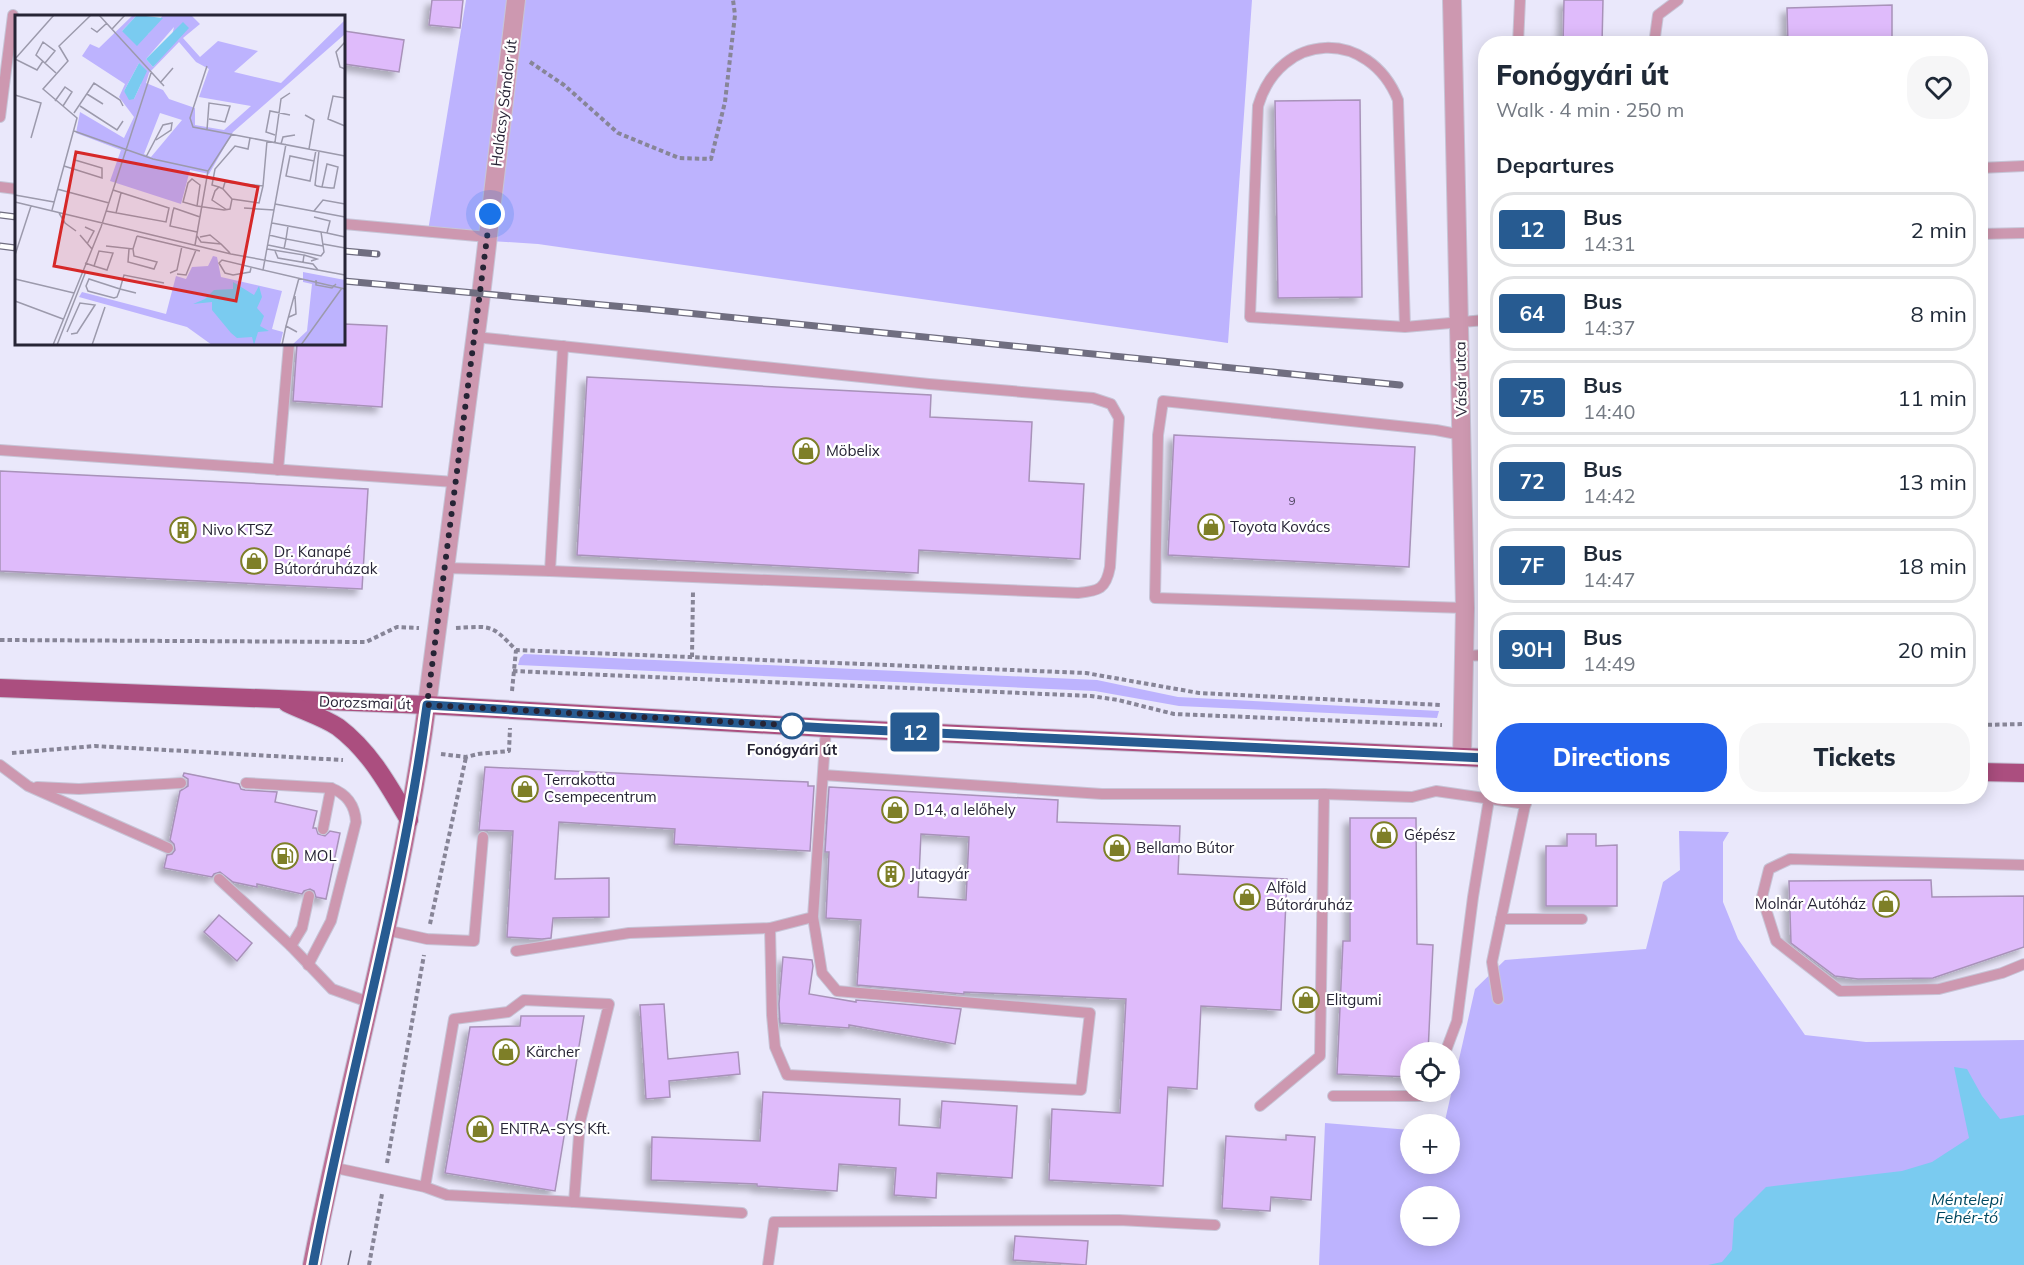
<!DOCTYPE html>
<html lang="en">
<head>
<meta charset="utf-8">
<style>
	body { margin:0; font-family:Mulish,sans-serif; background:#f6f6f7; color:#1f2937; height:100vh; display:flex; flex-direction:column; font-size:22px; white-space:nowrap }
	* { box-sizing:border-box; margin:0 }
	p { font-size:20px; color:#747a83 }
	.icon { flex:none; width:33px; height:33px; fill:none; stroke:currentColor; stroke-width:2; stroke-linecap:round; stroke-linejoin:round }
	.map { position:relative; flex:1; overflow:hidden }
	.sheet { position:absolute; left:1478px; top:36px; width:510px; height:768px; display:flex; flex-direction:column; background:#fff; border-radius:24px; box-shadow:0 3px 15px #0003 }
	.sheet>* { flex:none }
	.badge { padding:0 12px; border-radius:4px; font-size:21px; line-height:39px }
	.tools { position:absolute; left:1400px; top:1042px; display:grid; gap:12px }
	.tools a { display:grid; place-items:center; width:60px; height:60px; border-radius:50%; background:#fff; box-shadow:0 3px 15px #0003; font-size:30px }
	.you { position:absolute; width:30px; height:30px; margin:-15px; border:4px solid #fff; border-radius:50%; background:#1a73e8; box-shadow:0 0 0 9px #1a73e833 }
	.map>.badge { position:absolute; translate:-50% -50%; box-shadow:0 0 0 3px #fff }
	h2 { padding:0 18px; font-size:22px; line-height:54px }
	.round { display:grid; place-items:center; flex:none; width:63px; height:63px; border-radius:24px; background:#f6f6f7 }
	.head { display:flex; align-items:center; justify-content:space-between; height:102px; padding:0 18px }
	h1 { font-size:28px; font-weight:800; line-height:45px }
	.button { display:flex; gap:12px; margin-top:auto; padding:12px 18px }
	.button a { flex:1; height:69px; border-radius:24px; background:#2563eb; color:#fff; font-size:24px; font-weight:800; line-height:69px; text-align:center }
	.button a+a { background:#f6f6f7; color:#1f2937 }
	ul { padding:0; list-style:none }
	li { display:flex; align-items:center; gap:18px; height:75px; margin:0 12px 9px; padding:0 6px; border:3px solid #e0e1e3; border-radius:24px }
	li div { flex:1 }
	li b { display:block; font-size:22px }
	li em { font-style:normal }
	li .badge { min-width:66px; font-weight:700; text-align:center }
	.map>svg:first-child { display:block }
	.green { fill:#bdb3fe; fill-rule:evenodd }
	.water { fill:#7acbf0 }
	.building { fill:#dfbbfb; stroke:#a892b9; stroke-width:1.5; fill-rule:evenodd; filter:url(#shadow) }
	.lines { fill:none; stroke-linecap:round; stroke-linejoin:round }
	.lane-casing { stroke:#c7c5d7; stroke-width:12 }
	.street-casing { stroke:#c7c5d7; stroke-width:20 }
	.secondary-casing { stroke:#c7c5d7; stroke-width:20 }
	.primary-casing { stroke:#c7c5d7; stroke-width:20 }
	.path { stroke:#878597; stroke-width:4; stroke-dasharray:4.5 3; stroke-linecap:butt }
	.lane { stroke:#cd98b0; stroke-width:10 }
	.street { stroke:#cd98b0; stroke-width:18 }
	.secondary { stroke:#bb6e94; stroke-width:18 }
	.primary { stroke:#ab4e7f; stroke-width:18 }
	.tram { stroke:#706e80; stroke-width:1.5 }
	.rail-casing { stroke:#706e80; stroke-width:7 }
	.rail { stroke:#fff; stroke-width:4.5; stroke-dasharray:14; stroke-linecap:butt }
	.line-casing { stroke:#fff; stroke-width:14 }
	.line { stroke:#275b91; stroke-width:9 }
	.walk { stroke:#262435; stroke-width:6; stroke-dasharray:0 10.8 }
	.stop-dot { fill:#fff; stroke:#275b91; stroke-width:3 }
	.labels { text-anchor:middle; stroke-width:4.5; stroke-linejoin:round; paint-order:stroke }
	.number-label { font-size:12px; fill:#544a66 }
	.street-label { font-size:15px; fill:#262435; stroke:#fff }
	.poi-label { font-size:15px; fill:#262435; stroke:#fff; text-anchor:start }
	.stop-label { font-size:15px; font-weight:bold; fill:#262435; stroke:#fff }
	.water-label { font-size:16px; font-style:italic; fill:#004962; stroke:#fff }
	.inset-road { fill:none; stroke:#9c9aac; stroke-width:1.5 }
	.view { fill:#d62828; fill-opacity:0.15; stroke:#d62828; stroke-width:3 }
	.inset-edge { fill:none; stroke:#262435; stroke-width:3 }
</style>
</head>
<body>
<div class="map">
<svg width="2024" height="1265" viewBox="0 0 2024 1265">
	<defs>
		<filter id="shadow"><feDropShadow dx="-5.5" dy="5.5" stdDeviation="3" flood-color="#0004"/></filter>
	</defs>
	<rect width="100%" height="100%" fill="#eae8fb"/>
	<!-- green -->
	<g class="green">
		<path d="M466,0H1252L1228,343L538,244L427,237Z"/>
		<path d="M524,654L1097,680L1178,697L1439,711L1437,718L1179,706L1095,691L518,665L520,658Z"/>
		<path d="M1679,831L1729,832L1723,842V902L1738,939L1805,1035L1866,1042L2024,1040V1265H1319L1325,1123L1410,1130V1164H1449V1125H1444L1475,989L1505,960L1646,949L1663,882L1680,870ZM1410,1197H1449V1236H1410Z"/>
	</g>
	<!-- water -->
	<path class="water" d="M1954,1067L1967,1069L1982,1096L2000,1119L2024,1115V1265H1708L1722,1262L1732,1250L1734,1219L1766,1187L1902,1171L1932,1162L1969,1138Z"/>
	<!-- building -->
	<g class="building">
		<path d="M432,0H463L460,28L429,25Z"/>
		<path d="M1564,0H1603L1602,44H1563Z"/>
		<path d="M1892,5V42L1788,44L1787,8Z"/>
		<path d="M344,31L404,40L399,72L344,64Z"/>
		<path d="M1360,100L1362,297L1278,298L1275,101Z"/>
		<path d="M344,324L387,326L382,407L293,401L297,344H344Z"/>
		<path d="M587,377L931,395L930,417L1032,422L1029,481L1084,484L1080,559L919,550L918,573L577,555Z"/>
		<path d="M1174,435L1415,447L1409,567L1168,555Z"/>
		<path d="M0,471L368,489L362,589L0,571Z"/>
		<path d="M485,767L808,782V786H814L810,851L674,844L675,829L559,822L555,879L609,878V917L553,918L551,938L542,939L507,937L513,831L479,830Z"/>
		<path d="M184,773L239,784L241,789L245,790L277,792L275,802L317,811L313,828H316L318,834L325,836L330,831L340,833L326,899L316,897L314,891L310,889L304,891L302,894L257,884V887L233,882L220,872L214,874L212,877L164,868L167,855L172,854L175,850L174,844L170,840L180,791L188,786V779L183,776Z"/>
		<path d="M829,787L1058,800L1057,822L1180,826L1178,874L1287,879L1281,1010L1201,1006L1197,1089L1168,1087L1163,1186L1049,1180L1052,1109L1120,1113L1126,999L964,992V994L857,985L861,920L826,918L829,852H825ZM921,834L969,837L966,900L918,897Z"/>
		<path d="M1350,818H1416L1417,944L1433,945L1428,1053H1410V1077L1337,1074L1343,941H1350Z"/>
		<path d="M1567,834H1596V846L1617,845V906H1546V846H1567Z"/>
		<path d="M1931,880L1932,897L2024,896V947L1933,978L1858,979L1835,976L1791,943L1789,881Z"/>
		<path d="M219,915L252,943L237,961L204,932Z"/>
		<path d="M783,957L812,960L813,966L809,994L856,1002V1000L961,1009L955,1044L849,1025V1028L780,1023L779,1004Z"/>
		<path d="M664,1004L668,1059L738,1052L740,1074L669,1081L670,1097L646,1099L640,1005Z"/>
		<path d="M521,1016H584L555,1191L445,1173L470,1027L520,1026Z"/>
		<path d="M763,1092L900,1099L899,1125L940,1128L942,1101L1017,1106L1012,1178L937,1173L936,1198L894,1195L896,1168L839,1164L837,1191L757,1186V1184L651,1180L652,1137L760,1141Z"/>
		<path d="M1286,1135L1315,1137L1311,1200L1271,1197L1270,1211L1222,1208L1226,1136L1286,1140Z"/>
		<path d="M1015,1236L1088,1241L1086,1265L1013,1260Z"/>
	</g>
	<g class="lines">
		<!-- lane casing -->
		<g class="lane-casing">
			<g id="lane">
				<path d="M1518,44L1520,0"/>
				<path d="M1654,44L1658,15L1678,0"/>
				<path d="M0,117L13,15"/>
				<path d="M1980,168L2024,166"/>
				<path d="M0,187L16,189"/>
				<path d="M344,224L488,237"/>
				<path d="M1980,234L2024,233"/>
				<path d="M1405,327L1398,100C1369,28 1280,31 1258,106L1250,317L1405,327L1485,320"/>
				<path d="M1462,435L1436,430L1163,401L1158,435L1155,598L1465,608"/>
				<path d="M0,450L455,482"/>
				<path d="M278,470L289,344"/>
				<path d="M445,568L550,571L1078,593C1099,591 1106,589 1110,567L1119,418L1111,404L1093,398L929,384L475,337"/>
				<path d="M550,571L563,346"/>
				<path d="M1464,656L1485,655"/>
				<path d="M0,765L28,786L168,848"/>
				<path d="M823,775L1102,794H1324L1412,797L1436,791L1526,804"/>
				<path d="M246,783L331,788C347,794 355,805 356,822L331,921L308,965"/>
				<path d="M37,787L79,789L181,783"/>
				<path d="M323,829L331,788"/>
				<path d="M2024,865L1790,859L1769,869L1762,897L1776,941L1840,991L1939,989L2002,973L2024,964"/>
				<path d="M219,879L291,946L332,989L371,1003"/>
				<path d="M1501,919H1582"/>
				<path d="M770,928L772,1015L775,1047L787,1075L1081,1090L1090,1013L837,991L822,973L813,917"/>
				<path d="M386,930L427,939L474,941L483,837"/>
				<path d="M291,946L302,928L309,896"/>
				<path d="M516,951L629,933L770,928L813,917L826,728"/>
				<path d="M1498,999L1492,962L1527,796"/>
				<path d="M1445,1053L1457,1021L1473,897L1489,799"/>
				<path d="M1333,1096H1429L1431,1092"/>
				<path d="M1260,1106L1320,1056L1324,794"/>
				<path d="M331,1167L425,1187L454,1019L508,1012L524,1000L609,1004L580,1122L574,1202L447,1195L425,1187"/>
				<path d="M574,1202L742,1213"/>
				<path d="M768,1265L774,1222L1119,1220L1215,1225"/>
			</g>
		</g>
		<!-- street casing -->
		<g class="street-casing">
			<g id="street">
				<path d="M1452,0L1465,608L1462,757"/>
				<path d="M427,705L481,295L516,0"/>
			</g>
		</g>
		<!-- secondary casing -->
		<g class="secondary-casing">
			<path id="secondary" d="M312,1265C348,1078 402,894 427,705"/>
		</g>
		<!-- primary casing -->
		<g class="primary-casing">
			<g id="primary">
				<path d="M0,688L427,705L826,728L1485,758"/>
				<path d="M287,703C303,711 323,717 338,727C370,751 389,786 409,820"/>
				<path d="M1980,772L2024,773"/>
			</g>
		</g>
		<!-- path -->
		<g class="path">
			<path d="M530,62L564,85L618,133L679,158L711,159L725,102L735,15L733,0"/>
			<path d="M456,628C492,626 491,624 516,650L1086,673L1199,693L1442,705"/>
			<path d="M0,640L366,642L397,627L419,628"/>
			<path d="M692,657L693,592"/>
			<path d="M513,671L1091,696L1118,700L1174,714L1442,725"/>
			<path d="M512,691L516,650"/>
			<path d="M1980,725L2024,724"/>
			<path d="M12,753L95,746L343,760"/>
			<path d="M441,754L466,757L478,754L509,751L510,728"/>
			<path d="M430,924L466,757"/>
			<path d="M387,1163L424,955"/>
			<path d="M369,1265L382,1194"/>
		</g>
		<!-- lane -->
		<use href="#lane" class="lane"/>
		<!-- street -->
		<use href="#street" class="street"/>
		<!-- secondary -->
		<use href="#secondary" class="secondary"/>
		<!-- primary -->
		<use href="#primary" class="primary"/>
		<!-- tram -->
		<path class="tram" d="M348,1265L351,1251"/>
		<!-- rail casing -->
		<g class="rail-casing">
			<g id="rail">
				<path d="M0,215L16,217"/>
				<path d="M0,246L16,248"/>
				<path d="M344,251L377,254"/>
				<path d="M344,281L647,309L1400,385"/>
			</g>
		</g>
		<!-- rail -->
		<use href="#rail" class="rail"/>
	</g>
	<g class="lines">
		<!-- line casing -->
		<g class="line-casing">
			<path id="line" d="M313,1265C348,1078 402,894 427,705L826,728L1485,758"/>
		</g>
		<!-- line -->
		<use href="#line" class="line"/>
		<!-- walk -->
		<path class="walk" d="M490,214L427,705L803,726H792"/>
	</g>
	<!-- icons -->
	<defs>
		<g id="shop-ring" transform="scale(1.35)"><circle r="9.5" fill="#fff" stroke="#7e7f28" stroke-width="1.5"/><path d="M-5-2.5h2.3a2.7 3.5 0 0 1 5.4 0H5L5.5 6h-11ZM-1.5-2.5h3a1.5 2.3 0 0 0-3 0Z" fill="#7e7f28"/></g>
		<g id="building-ring" transform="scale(1.35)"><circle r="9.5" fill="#fff" stroke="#7e7f28" stroke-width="1.5"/><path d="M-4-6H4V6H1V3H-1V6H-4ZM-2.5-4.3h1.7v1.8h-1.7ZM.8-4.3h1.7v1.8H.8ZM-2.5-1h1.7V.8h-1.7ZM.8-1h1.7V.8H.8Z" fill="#7e7f28"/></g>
		<g id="fuel-ring" transform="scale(1.35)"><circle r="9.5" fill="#fff" stroke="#7e7f28" stroke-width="1.5"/><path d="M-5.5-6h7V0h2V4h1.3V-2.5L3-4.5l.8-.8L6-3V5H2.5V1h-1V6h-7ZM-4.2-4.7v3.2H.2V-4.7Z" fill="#7e7f28"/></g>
	</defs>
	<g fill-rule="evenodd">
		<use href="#shop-ring" x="806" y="451"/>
		<use href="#shop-ring" x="1211" y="527"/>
		<use href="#building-ring" x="183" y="530"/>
		<use href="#shop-ring" x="254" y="561"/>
		<use href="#shop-ring" x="525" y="789"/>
		<use href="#shop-ring" x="895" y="810"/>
		<use href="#shop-ring" x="1384" y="835"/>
		<use href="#shop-ring" x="1117" y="848"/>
		<use href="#fuel-ring" x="285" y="856"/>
		<use href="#building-ring" x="891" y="874"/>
		<use href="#shop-ring" x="1247" y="897"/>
		<use href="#shop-ring" x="1886" y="904"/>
		<use href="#shop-ring" x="1306" y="1000"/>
		<use href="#shop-ring" x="506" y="1052"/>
		<use href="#shop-ring" x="480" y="1129"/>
	</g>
	<!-- markers -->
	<circle class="stop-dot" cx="792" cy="726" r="12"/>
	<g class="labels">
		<!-- number labels -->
		<g class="number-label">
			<text x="1292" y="505">9</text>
		</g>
		<!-- street labels -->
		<g class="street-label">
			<text transform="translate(504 103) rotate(-83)" y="5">Halácsy Sándor út</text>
			<text transform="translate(1461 379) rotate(-91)" y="5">Vásár utca</text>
			<text transform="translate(365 703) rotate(2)" y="5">Dorozsmai út</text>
		</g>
		<!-- poi labels -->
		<g class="poi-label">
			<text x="826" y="456">Möbelix</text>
			<text x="1230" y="532">Toyota Kovács</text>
			<text x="202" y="535">Nivo KTSZ</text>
			<text x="274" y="557">Dr. Kanapé<tspan x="274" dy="17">Bútoráruházak</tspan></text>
			<text x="544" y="785">Terrakotta<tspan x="544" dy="17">Csempecentrum</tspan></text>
			<text x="914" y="815">D14, a lelőhely</text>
			<text x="1404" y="840">Gépész</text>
			<text x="1136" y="853">Bellamo Bútor</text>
			<text x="304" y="861">MOL</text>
			<text x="910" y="879">Jutagyár</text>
			<text x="1266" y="893">Alföld<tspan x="1266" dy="17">Bútoráruház</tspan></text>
			<text x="1866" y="909" text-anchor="end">Molnár Autóház</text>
			<text x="1326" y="1005">Elitgumi</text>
			<text x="526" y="1057">Kärcher</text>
			<text x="500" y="1134">ENTRA-SYS Kft.</text>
		</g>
		<!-- stop labels -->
		<g class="stop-label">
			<text x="792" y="755">Fonógyári út</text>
		</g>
		<!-- water labels -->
		<g class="water-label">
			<text x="1967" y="1205">Méntelepi<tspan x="1967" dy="18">Fehér-tó</tspan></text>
		</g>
	</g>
	<!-- overview -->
	<g transform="translate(15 15)">
		<rect width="330" height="330" fill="#eae8fb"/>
		<path d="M118,0H122L107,16L133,19L148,0H176L185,9L168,23L185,42L203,26L243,36L219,57L266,68L330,5V19L218,117L194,159L175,155L166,189L95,166L106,135L61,118L65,97L109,123L119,102L104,82L110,69L67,41L75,29L84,33ZM159,12L154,33L138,52L131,44ZM164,27L181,47L194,54L184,82L236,91L209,115L180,110V93L154,84L148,75L131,68L134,58ZM124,48L126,69L119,84L109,76ZM145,98L167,105L136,142L129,139ZM198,241L202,242L206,262L267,276L257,314L268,317L265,330H197L172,312L64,282L67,277L151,299L161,261L171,264L177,252L193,251ZM288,257L330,265V330H277L292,316L297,269L288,267Z" fill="#bdb3fe" fill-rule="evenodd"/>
		<path d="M122,0L148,3L122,31L107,16ZM168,7L174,13L138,52L131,44ZM124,48L132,56L119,84L114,85L109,76ZM218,267L239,280L244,271L247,282L242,293L249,301L245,311L254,316L243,317L239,330L237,322L222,323L216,318L197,295V287L178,289L190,284L199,275L218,274Z" fill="#7acbf0"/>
		<path class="inset-road" d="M84,0L149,71M76,13L82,17L92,8M97,14L110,0M330,27L321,37L325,52L330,54M0,44L39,0M0,44L22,55L28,46M30,48L40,36L28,27L21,40L41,58M192,51L175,103L178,112L330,141M145,68L158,53M72,79L88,89M0,80L26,88L16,123M330,83L318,81L313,104L330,111M40,86L50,72L57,77L48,91M65,91L102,115L108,106M59,98L79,68L105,85L108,91M290,100L299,105L294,134M192,115L194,88L215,91L210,107L194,104M59,116L138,144L193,156M260,120L251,117L255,96L275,100M260,127L266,84L275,78M266,129L268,122L280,120M271,129L248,255L330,274M304,136L300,170L302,171L307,172L316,173H319L323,152L312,149L307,172M131,142L148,110L157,108L156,115L141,125M299,146L275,141L271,161L295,166L299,146L301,135M49,151L87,163V153L60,145M204,172L197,170L200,154L220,131L233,134L235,123M42,174L94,188M208,174L217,184L244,188L248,171M0,180L39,187M0,187L216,239L330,260M260,189L330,202M182,191L185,170L177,164L173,168L168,187L182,191L209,195L215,194L217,184M229,193L259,195M37,195L62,103L28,74L53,46L44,31L76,0M212,195L197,185L200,176L204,172L208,174L210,167L248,171L252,126M91,196L151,207L154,193L98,175M299,196L308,185L330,189M44,198L50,208L61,216M101,198L106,178M299,202L315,206L312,218L306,217M273,211L271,224L308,231M70,212L79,216L72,229M182,217L155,211L158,196L159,193L185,202M312,218L330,222M65,220L77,234M254,220L271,224L269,234M122,221L185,236M182,221L186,227L206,229L215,238M185,222L195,220L206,229M308,229L330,233M180,230L193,156L217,119M253,230L306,241L309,237L306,217L257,208M91,231L118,234L122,221M114,234L113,247L139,254L142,247L119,241L118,234M252,234L289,240L288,247M260,236L263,243L298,249L303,255M0,240L16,191M289,240L302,244L296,246M70,248L79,251L84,236L98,238L92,255L79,251M236,253L235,257L218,260L210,258L204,248L207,245L248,255M155,258L162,255L167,231M162,259L171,260L181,235M0,264L59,278M301,265V270L317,273L321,269M121,278L105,274L74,264L71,271L73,276L99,283L102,282L105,274L109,260L149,268M0,286L48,304M274,302L281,299L280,281M52,317L65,288L80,290L62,318L56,319M282,317L271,311L284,263M38,330L86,212L136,58M42,330L71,256M77,330L90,292M267,330L271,311M286,330L327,273"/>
		<path class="view" d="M61,137L243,172L221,286L39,251Z"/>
		<rect width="330" height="330" class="inset-edge"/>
	</g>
</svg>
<div class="tools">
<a><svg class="icon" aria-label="locate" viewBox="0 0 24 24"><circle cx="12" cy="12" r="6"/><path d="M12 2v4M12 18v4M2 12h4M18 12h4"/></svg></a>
<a>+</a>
<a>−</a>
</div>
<div class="you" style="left:490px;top:214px"></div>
<b class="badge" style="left:915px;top:732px;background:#275b91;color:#fff">12</b>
<section class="sheet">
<div class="head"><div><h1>Fonógyári út</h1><p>Walk · 4 min · 250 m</p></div><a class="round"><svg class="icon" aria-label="heart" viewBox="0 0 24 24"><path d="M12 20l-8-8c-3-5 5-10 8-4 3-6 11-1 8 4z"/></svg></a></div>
<h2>Departures</h2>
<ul>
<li><span class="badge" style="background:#275b91;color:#fff">12</span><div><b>Bus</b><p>14:31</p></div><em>2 min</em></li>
<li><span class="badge" style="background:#275b91;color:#fff">64</span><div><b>Bus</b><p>14:37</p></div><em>8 min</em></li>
<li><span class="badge" style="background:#275b91;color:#fff">75</span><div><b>Bus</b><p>14:40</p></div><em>11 min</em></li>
<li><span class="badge" style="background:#275b91;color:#fff">72</span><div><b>Bus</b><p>14:42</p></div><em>13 min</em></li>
<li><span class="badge" style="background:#275b91;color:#fff">7F</span><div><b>Bus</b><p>14:47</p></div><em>18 min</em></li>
<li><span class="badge" style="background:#275b91;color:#fff">90H</span><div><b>Bus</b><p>14:49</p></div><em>20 min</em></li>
</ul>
<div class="button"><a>Directions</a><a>Tickets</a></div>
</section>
</div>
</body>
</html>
